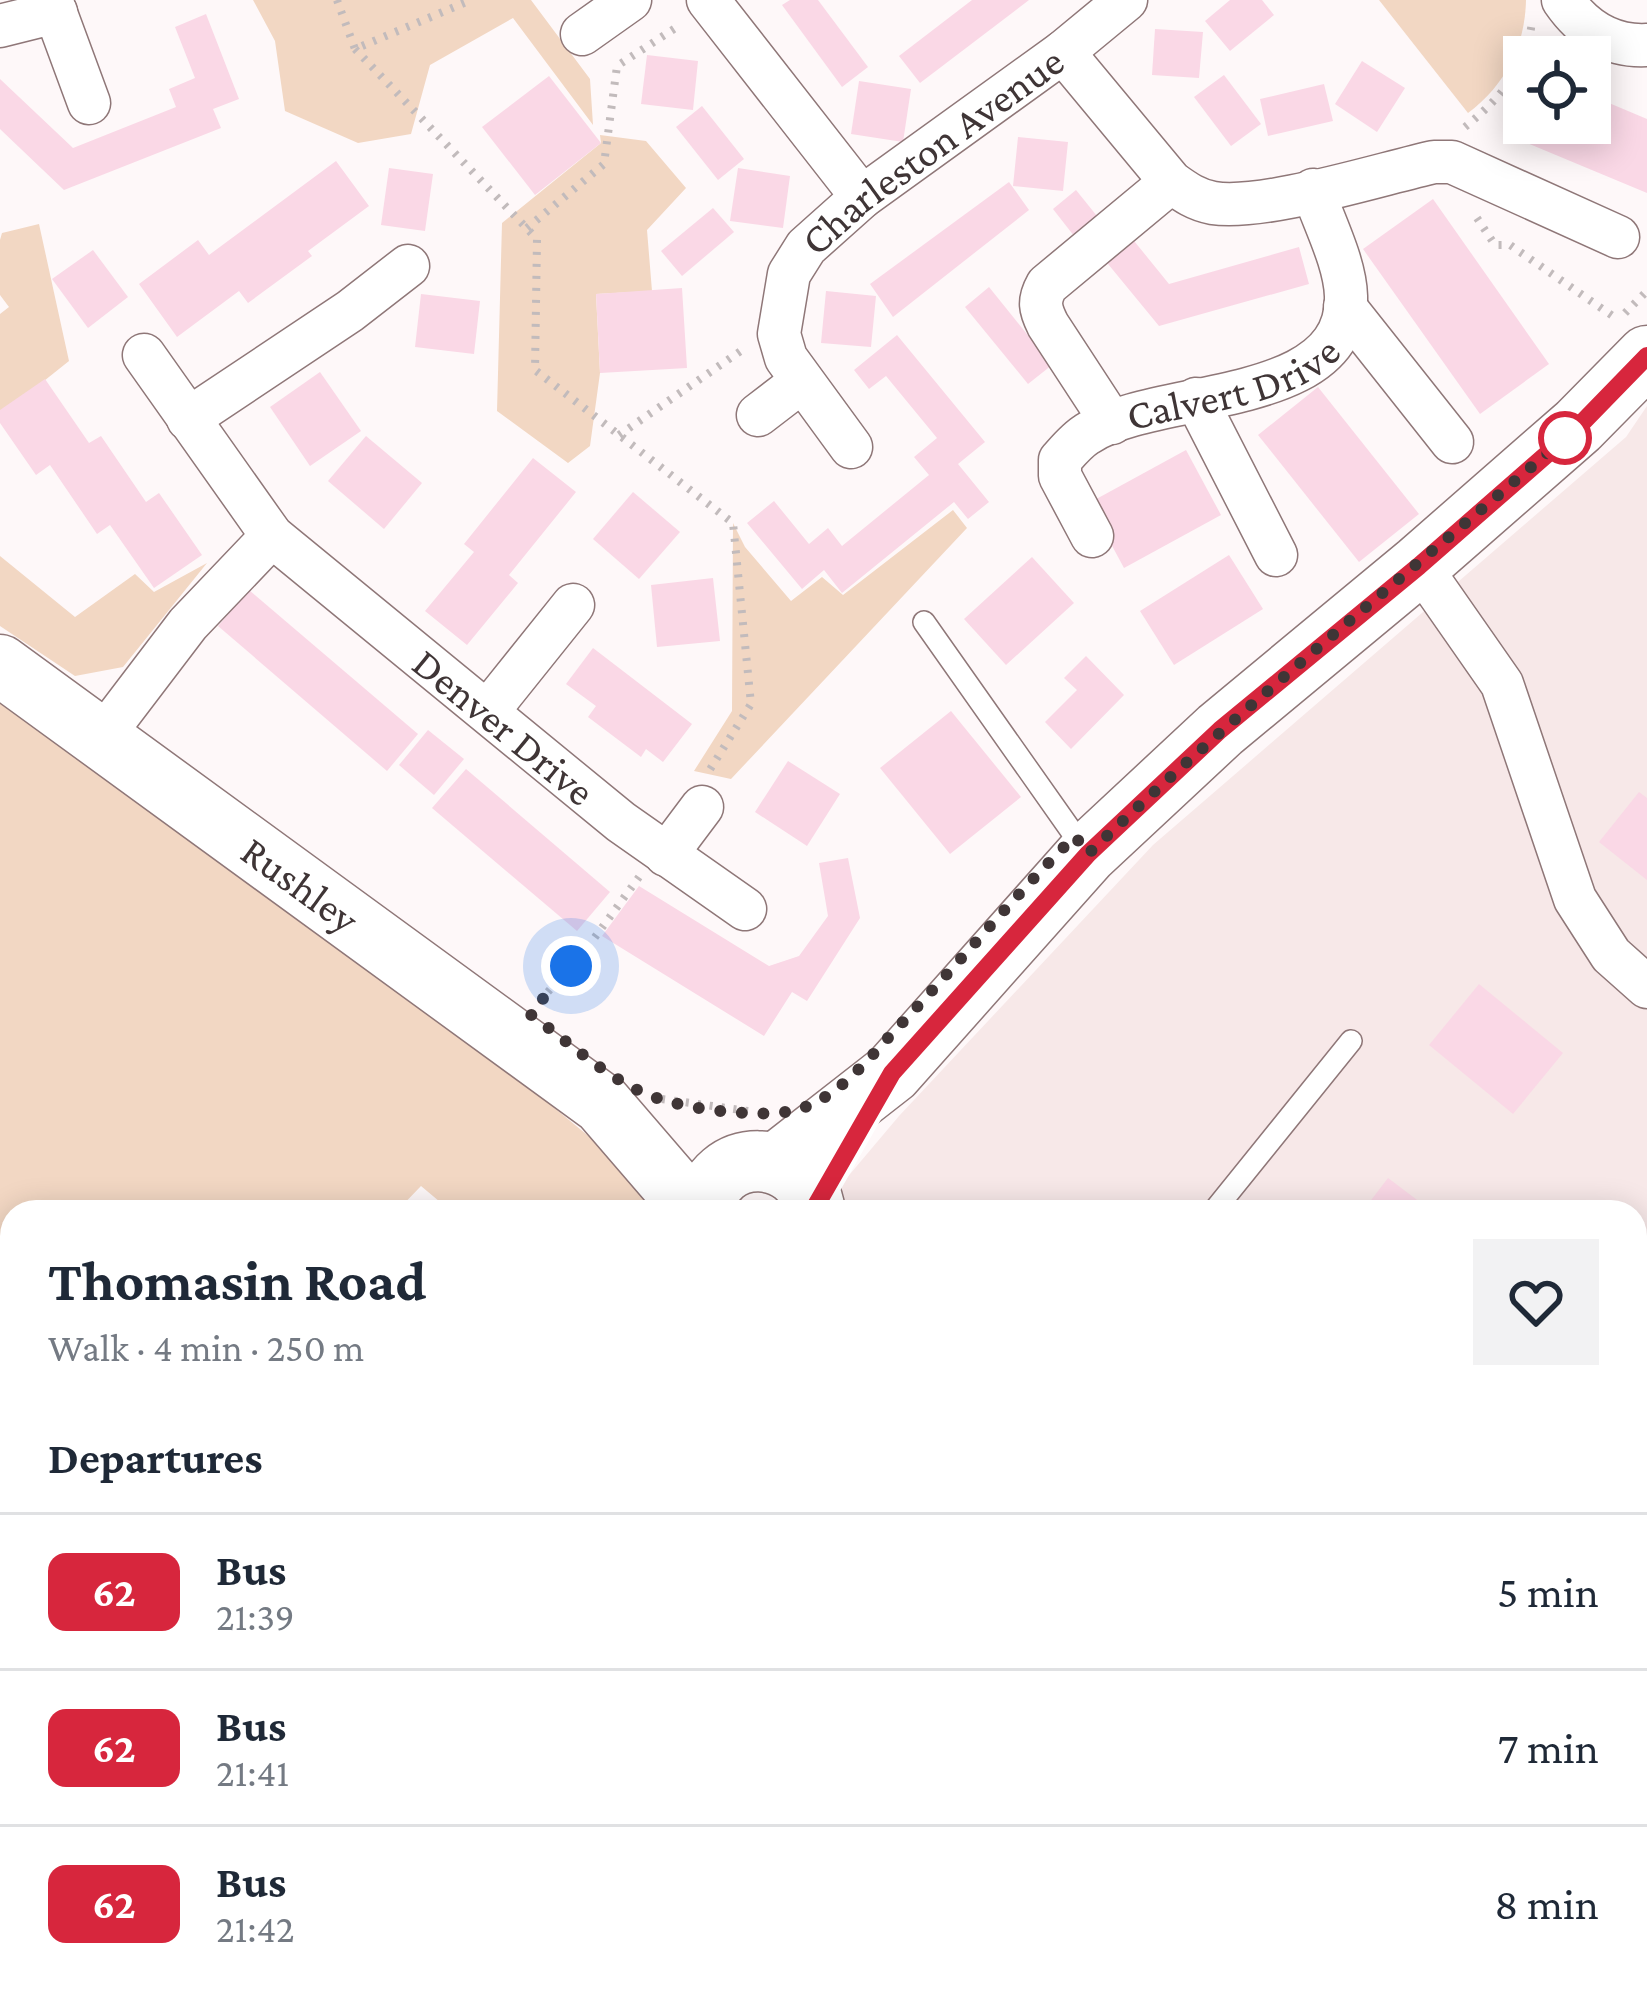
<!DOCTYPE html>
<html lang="en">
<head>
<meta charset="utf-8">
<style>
	body { margin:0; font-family:"Crimson Pro",serif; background:#f2f2f3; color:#1f2937; height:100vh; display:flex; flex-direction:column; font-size:45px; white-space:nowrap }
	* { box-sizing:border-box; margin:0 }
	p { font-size:39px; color:#747a83 }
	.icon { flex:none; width:66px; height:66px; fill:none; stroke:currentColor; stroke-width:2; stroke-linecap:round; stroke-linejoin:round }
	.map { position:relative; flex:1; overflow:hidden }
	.sheet { position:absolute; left:0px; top:1200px; width:1647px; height:804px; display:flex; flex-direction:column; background:#fff; border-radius:36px 36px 0 0; box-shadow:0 6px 30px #0003 }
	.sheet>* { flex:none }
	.badge { padding:0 24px; border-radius:18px; font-size:42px; line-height:78px }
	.buttons { position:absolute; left:1503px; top:36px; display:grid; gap:24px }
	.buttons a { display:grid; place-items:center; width:108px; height:108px; border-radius:0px; background:#fff; box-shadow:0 6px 30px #0003; font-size:60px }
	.you { position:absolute; width:60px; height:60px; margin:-30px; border:9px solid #fff; border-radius:50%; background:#1a73e8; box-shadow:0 0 0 18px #1a73e833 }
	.map>.badge { position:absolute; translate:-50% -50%; box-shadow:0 0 0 6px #fff }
	h2 { padding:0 48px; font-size:45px; line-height:108px }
	.round { display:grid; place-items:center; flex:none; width:126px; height:126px; border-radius:0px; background:#f2f2f3 }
	.headline { display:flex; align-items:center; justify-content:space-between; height:204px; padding:0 48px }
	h1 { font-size:57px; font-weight:700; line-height:90px }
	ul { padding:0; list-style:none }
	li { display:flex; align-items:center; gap:36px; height:156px; padding:0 48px; border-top:3px solid #e0e1e3 }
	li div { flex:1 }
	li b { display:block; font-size:45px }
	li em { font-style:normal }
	li .badge { min-width:132px; font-weight:700; text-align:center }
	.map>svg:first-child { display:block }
	.built { fill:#f7e8e8 }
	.green { fill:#f2d7c3 }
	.building { fill:#fad8e6 }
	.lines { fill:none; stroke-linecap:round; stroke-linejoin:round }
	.lane-casing { stroke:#8f7778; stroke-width:24 }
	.street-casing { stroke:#8f7778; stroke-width:45 }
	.secondary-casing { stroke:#8f7778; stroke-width:63 }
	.path { stroke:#c2bbbc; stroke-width:8; stroke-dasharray:3 9; stroke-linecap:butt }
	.lane { stroke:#fff; stroke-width:21 }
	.street { stroke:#fff; stroke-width:42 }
	.secondary { stroke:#fff; stroke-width:60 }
	.line-casing { stroke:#fff; stroke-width:27 }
	.line { stroke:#d7263d; stroke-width:18 }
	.walk { stroke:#3f3536; stroke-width:12; stroke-dasharray:0 21.6 }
	.stop-dot { fill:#fff; stroke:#d7263d; stroke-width:6 }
	.labels { text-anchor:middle; stroke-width:9; stroke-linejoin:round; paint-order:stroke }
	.street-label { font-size:42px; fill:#3f3536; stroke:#fff }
</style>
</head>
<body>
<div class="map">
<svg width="1647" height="2004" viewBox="0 0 1647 2004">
	<rect width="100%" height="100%" fill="#fef8f9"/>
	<!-- built -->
	<path class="built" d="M1647,406V2004H145L156,1992H1635V1212H818L899,1116L1153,845L1626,437Z"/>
	<!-- green -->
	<g class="green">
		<path d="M253,0H531L590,79L593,125L513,18L430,65L411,134L358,143L285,111L275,41Z"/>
		<path d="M1379,0H1526C1525,47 1505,85 1468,113Z"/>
		<path d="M600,135L646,141L686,188L647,230L652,291L596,294L600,373L590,446L568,463L497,411L502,223L601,143Z"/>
		<path d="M39,224L69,361L0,416V314L9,307L0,295V240L2,233Z"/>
		<path d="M953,510L967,528L731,779L694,771L732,711L733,523L745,547L791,601L822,577L843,595Z"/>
		<path d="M0,556L75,617L135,574L154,592L207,563L123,667L75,676L0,626Z"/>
		<path d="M0,688L364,951L671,1204L669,1212H452L421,1186L396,1212H12V1629L0,1642Z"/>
	</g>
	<!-- building -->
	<g class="building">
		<path d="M790,0H818L868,67L842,87L782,5Z"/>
		<path d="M972,0H1029L920,83L899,56Z"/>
		<path d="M1230,0H1262L1274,15L1230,51L1205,21Z"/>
		<path d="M206,14L239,99L213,109L221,128L64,190L0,129V79L73,148L176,107L169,89L195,78L175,27Z"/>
		<path d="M1155,29L1203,32L1199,78L1152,75Z"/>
		<path d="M647,55L698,61L693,110L641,104Z"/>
		<path d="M1362,61L1405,88L1377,132L1335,104Z"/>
		<path d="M1224,75L1261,124L1231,146L1194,97Z"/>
		<path d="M549,76L601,143L535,195L482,127Z"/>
		<path d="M859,81L911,89L903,142L851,134Z"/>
		<path d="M1324,84L1333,121L1268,136L1260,99Z"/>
		<path d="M1590,95L1647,119V193L1527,143L1536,123H1590Z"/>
		<path d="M702,106L744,159L718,180L676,127Z"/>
		<path d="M1018,137L1068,142L1063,191L1013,186Z"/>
		<path d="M336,161L369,206L308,251L312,256L248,303L239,291L177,337L139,284L198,240L209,255Z"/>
		<path d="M389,168L433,174L425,231L381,225Z"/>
		<path d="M738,168L790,176L783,228L730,221Z"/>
		<path d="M1009,182L1029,210L893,317L870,284Z"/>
		<path d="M1076,190L1109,231L1085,250L1053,209Z"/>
		<path d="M1433,199L1549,364L1480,414L1363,249Z"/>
		<path d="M713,208L734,232L682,276L661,251Z"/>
		<path d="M1126,231L1169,284L1299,247L1309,284L1159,326L1099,253Z"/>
		<path d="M93,250L128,297L88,328L52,279Z"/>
		<path d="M989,287L1052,365L1028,384L965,307Z"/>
		<path d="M682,288L687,368L600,373L596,294Z"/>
		<path d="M826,291L876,296L871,347L821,343Z"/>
		<path d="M421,294L480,301L474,354L415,347Z"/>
		<path d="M897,335L985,442L958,464L989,502L968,519L954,502L842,593L824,570L802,589L747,523L774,501L809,544L828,528L842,546L929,475L914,457L937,438L886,376L869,389L854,370Z"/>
		<path d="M320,372L361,431L310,466L270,407Z"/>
		<path d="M45,379L89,443L101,436L146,502L159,493L202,555L154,588L110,525L97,534L50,465L36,475L0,423V410Z"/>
		<path d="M1318,387L1419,514L1359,562L1258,435Z"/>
		<path d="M366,436L422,483L384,529L328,481Z"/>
		<path d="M1186,450L1221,515L1124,568L1089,503Z"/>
		<path d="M533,458L576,492L509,575L518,583L467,645L425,611L474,552L464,544Z"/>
		<path d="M633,492L680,532L639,579L593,539Z"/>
		<path d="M1229,555L1263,609L1174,665L1140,611Z"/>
		<path d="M1032,557L1074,603L1006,665L964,619Z"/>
		<path d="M713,578L720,641L657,647L651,585Z"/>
		<path d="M249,590L418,734L387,771L218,626Z"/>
		<path d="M593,648L692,724L663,762L646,749L641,757L588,717L596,706L566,684Z"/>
		<path d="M1086,656L1124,695L1071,749L1045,722L1077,690L1064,678Z"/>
		<path d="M951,711L1021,797L950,854L880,768Z"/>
		<path d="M428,730L464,759L434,795L399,765Z"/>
		<path d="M788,761L840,794L807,846L755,812Z"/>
		<path d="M466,769L610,892L577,931L432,808Z"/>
		<path d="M1639,792L1647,798V880L1599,842Z"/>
		<path d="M848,858L860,918L807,1001L792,992L764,1036L602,936L639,886L769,966L799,956L828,916L819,863Z"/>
		<path d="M1479,984L1563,1053L1513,1114L1429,1045Z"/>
		<path d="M1388,1178L1433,1212H1362Z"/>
		<path d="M1635,1327L1647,1336V1363L1635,1378Z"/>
		<path d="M1635,1869L1647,1879V2004H1238L1222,1992H1635Z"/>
		<path d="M0,1872L12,1883V1939L0,1927Z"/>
		<path d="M315,1992H466L457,2004H305Z"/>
		<path d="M526,1992H627L638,2001L709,1992H806L796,2004H540Z"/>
	</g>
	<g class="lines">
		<!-- lane casing -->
		<g class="lane-casing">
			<g id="lane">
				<path d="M924,622L1084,849"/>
				<path d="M1213,1212L1351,1041"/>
				<path d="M1635,1834L1647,1844"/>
				<path d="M1168,2004L1177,1992"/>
			</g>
		</g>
		<!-- street casing -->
		<g class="street-casing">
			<g id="street">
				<path d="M51,0L89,103"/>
				<path d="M708,0L862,197"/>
				<path d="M1563,0C1583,29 1610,47 1647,45"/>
				<path d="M0,26L56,12"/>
				<path d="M582,34L630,0"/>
				<path d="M1063,52L1171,182C1185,192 1196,200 1213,203C1264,211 1380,174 1434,162H1452L1618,237"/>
				<path d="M1345,307L1452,442"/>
				<path id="s1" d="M144,355L272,536L621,822L745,909"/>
				<path d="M1196,399L1276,555"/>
				<path d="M758,415L801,382"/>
				<path d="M188,419L350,311L408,266"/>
				<path d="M1112,423L1048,325C1040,309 1038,301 1047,285L1171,182"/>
				<path id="s2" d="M851,447L786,358L779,334L789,274L806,247L862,197L1063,52L1126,0"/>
				<path id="s3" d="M1092,536L1060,476V460C1068,451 1077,440 1087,434C1155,388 1349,409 1346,296C1345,262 1324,223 1313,190"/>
				<path d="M1419,565L1502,684L1575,899L1611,955L1647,987"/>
				<path d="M488,711L573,605"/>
				<path d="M102,737L188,624L272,536"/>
				<path d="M666,855L702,807"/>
				<path d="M1635,1679L1647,1689"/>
				<path d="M859,1992L873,2004"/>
			</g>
		</g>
		<!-- secondary casing -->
		<g class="secondary-casing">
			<g id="secondary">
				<path id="s4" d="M0,665L602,1104L695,1212"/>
				<path d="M778,1162L892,1073L1087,854L1220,730L1419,565L1578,426L1647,356"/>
				<path d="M704,1212C711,1143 806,1146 815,1212"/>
				<path d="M95,2004L105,1992"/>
			</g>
		</g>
		<!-- path -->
		<g class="path">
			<path d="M337,0L355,49L471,0"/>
			<path d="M355,49L537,239L535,370L733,523L751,704L709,771"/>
			<path d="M1465,127C1501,98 1526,68 1532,22"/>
			<path d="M1477,218L1495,245H1510L1617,319"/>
			<path d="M527,228L604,164L617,66L680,25"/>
			<path d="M1625,313L1647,291"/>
			<path d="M619,435L745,348"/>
			<path d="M540,1001L590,944L639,877"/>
			<path d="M662,1099L748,1111"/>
		</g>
		<!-- lane -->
		<use href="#lane" class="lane"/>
		<!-- street -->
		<use href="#street" class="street"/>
		<!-- secondary -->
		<use href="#secondary" class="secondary"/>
	</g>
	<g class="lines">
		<!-- line casing -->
		<g class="line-casing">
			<path id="line" d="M814,1209L892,1073L1088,854L1220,730L1419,566L1578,427L1647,356"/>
		</g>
		<!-- line -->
		<use href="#line" class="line"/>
		<!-- walk -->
		<path class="walk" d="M571,966L530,1014C568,1041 607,1079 651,1096C685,1109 760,1119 796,1110C840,1098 871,1055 901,1024C960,962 1014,896 1075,836L1088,854C1240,708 1405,576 1565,438"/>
	</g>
	<!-- markers -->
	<circle class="stop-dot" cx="1565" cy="438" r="24"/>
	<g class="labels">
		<!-- street labels -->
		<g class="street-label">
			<text dy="15" stroke="none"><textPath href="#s2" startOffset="387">Charleston Avenue</textPath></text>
			<text dy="15" stroke="none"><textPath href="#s3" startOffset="276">Calvert Drive</textPath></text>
			<text dy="15" stroke="none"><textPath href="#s1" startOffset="522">Denver Drive</textPath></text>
			<text dy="15" stroke="none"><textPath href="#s4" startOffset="372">Rushley</textPath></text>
		</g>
	</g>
</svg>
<div class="buttons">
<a><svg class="icon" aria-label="locate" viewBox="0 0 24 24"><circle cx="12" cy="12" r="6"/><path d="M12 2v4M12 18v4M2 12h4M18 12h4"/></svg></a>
</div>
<div class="you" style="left:571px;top:966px"></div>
<section class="sheet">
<div class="headline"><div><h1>Thomasin Road</h1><p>Walk · 4 min · 250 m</p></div><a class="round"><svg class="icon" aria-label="heart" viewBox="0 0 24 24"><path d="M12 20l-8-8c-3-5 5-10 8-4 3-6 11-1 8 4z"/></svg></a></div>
<h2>Departures</h2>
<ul>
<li><span class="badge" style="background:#d7263d;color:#fff">62</span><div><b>Bus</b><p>21:39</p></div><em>5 min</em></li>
<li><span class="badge" style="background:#d7263d;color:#fff">62</span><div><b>Bus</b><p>21:41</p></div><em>7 min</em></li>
<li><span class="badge" style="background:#d7263d;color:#fff">62</span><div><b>Bus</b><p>21:42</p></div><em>8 min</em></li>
</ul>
</section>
</div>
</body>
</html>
